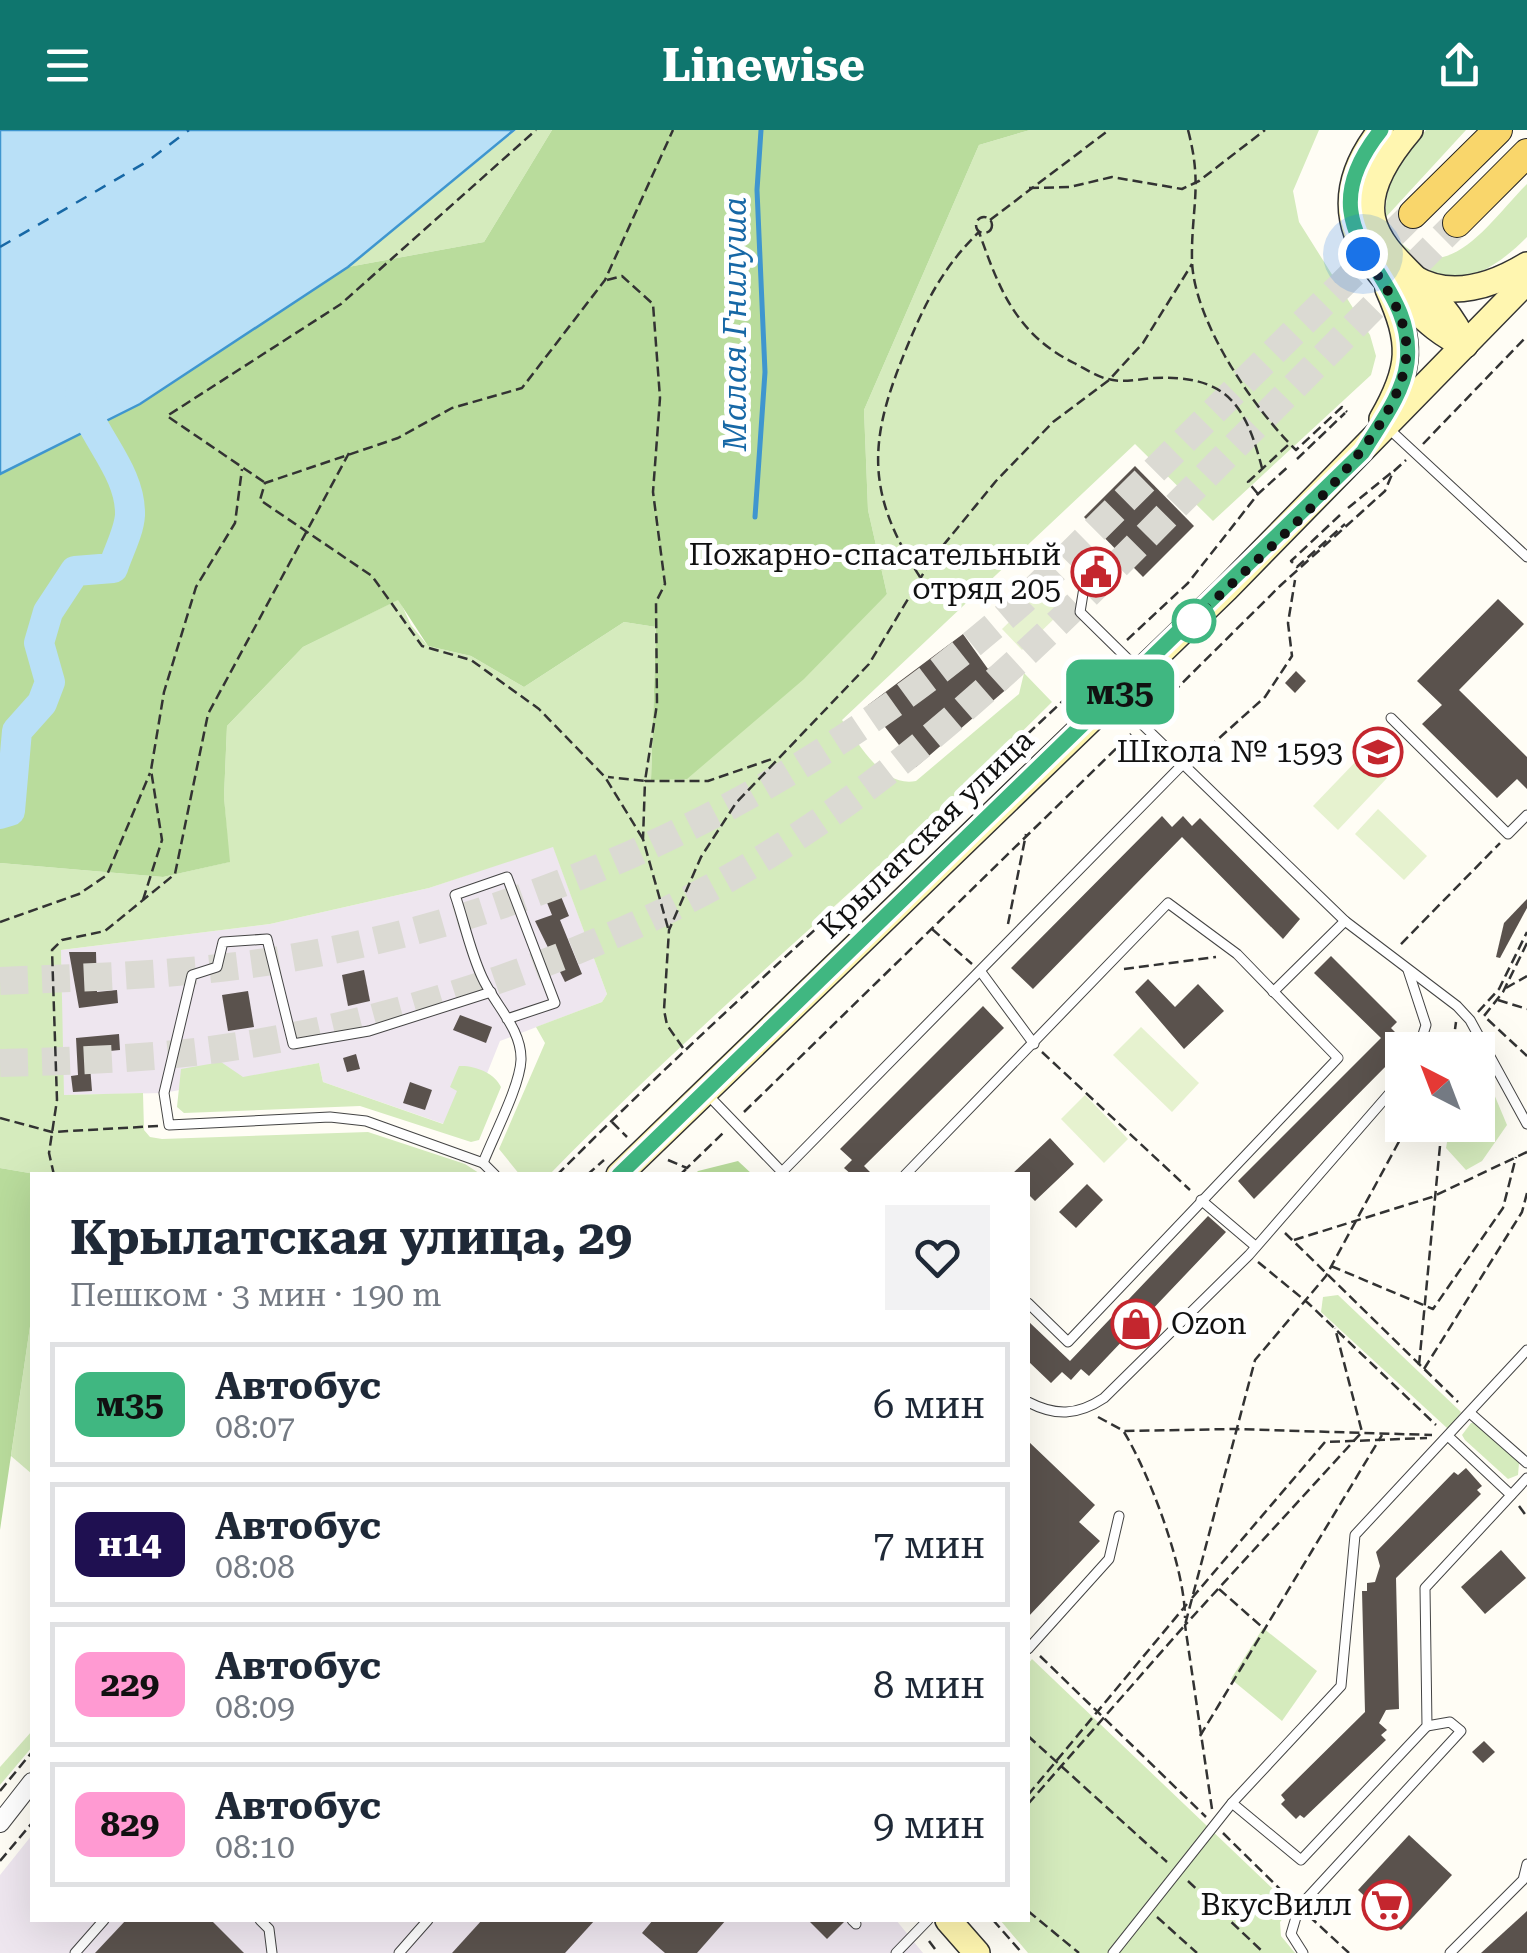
<!DOCTYPE html>
<html lang="ru">
<head>
<meta charset="utf-8">
<style>
	body { margin:0; font-family:"Roboto Serif",serif; background:#f2f2f3; color:#1f2937; height:100vh; display:flex; flex-direction:column; font-size:38px; white-space:nowrap }
	* { box-sizing:border-box; margin:0 }
	p { font-size:32px; color:#747a83 }
	.icon { flex:none; width:55px; height:55px; fill:none; stroke:currentColor; stroke-width:2; stroke-linecap:round; stroke-linejoin:round }
	.map { position:relative; flex:1; overflow:hidden }
	.details { position:absolute; left:30px; top:1042px; width:1000px; height:750px; display:flex; flex-direction:column; background:#fff; border-radius:0px; box-shadow:0 10px 40px #0002 }
	.details>* { flex:none }
	.badge { padding:0 20px; border-radius:15px; font-size:35px; line-height:65px }
	.needle { width:65px; rotate:318deg }
	.fabs { position:absolute; left:1385px; top:902px; display:grid; gap:20px }
	.fabs a { display:grid; place-items:center; width:110px; height:110px; border-radius:0px; background:#fff; box-shadow:0 10px 40px #0002; font-size:50px }
	.you { position:absolute; width:50px; height:50px; margin:-25px; border:8px solid #fff; border-radius:50%; background:#1a73e8; box-shadow:0 0 0 15px #1a73e833 }
	.map>.badge { position:absolute; translate:-50% -50%; box-shadow:0 0 0 5px #fff }
	.round { display:grid; place-items:center; flex:none; width:105px; height:105px; border-radius:0px; background:#f2f2f3 }
	.head { display:flex; align-items:center; justify-content:space-between; height:170px; padding:0 40px }
	h1 { font-size:48px; font-weight:700; line-height:75px }
	ul { padding:0; list-style:none }
	li { display:flex; align-items:center; gap:30px; height:125px; margin:0 20px 15px; padding:0 20px; border:5px solid #e0e1e3; border-radius:0px }
	li div { flex:1 }
	li b { display:block; font-size:38px }
	li em { font-style:normal }
	li .badge { min-width:110px; font-weight:700; text-align:center }
	header { display:flex; justify-content:space-between; align-items:center; height:130px; padding:0 40px; background:#0f766e; color:#fff; font-size:45px; font-weight:700 }
	.map>svg:first-child { display:block }
	.industrial { fill:#eee6ef }
	.green { fill:#d5ebbd }
	.forest { fill:#b9dc9c }
	.pitch { fill:#e6f2cf }
	.water { fill:#b9e0f7; stroke:#3f96cf; stroke-width:2.5 }
	.lines { fill:none; stroke-linecap:round; stroke-linejoin:round }
	.stream { stroke:#3f96cf; stroke-width:5 }
	.river { stroke:#b9e0f7; stroke-width:30 }
	.ferry { stroke:#1768a6; stroke-width:2.5; stroke-dasharray:12 10; stroke-linecap:butt }
	.building { fill:#5a524d }
	.primary-tunnel { stroke:#dbdad3; stroke-width:28; stroke-dasharray:28 14; stroke-linecap:butt }
	.lane-casing { stroke:#444; stroke-width:11 }
	.street-casing { stroke:#444; stroke-width:20 }
	.secondary-casing { stroke:#333; stroke-width:28 }
	.primary-casing { stroke:#222; stroke-width:30 }
	.path { stroke:#333; stroke-width:2.5; stroke-dasharray:10 5; stroke-linecap:butt }
	.lane { stroke:#fff; stroke-width:9 }
	.street { stroke:#fff; stroke-width:18 }
	.secondary { stroke:#fff6b0; stroke-width:25 }
	.primary { stroke:#f9d66b; stroke-width:28 }
	.line-casing { stroke:#fff; stroke-width:22 }
	.line { stroke:#40b781; stroke-width:15 }
	.walk { stroke:#111; stroke-width:10; stroke-dasharray:0 18 }
	.stop-dot { fill:#fff; stroke:#40b781; stroke-width:5 }
	.labels { text-anchor:middle; stroke-width:10; stroke-linejoin:round; paint-order:stroke }
	.poi-label { font-size:30px; fill:#111; stroke:#fff; text-anchor:end }
	.street-label { font-size:30px; fill:#111; stroke:#fff }
	.water-label { font-size:32px; font-style:italic; fill:#1768a6; stroke:#fff }
</style>
</head>
<body>
<header><svg class="icon" aria-label="menu" viewBox="0 0 24 24"><path d="M4 6h16M4 12h16M4 18h16"/></svg>Linewise<svg class="icon" aria-label="share" viewBox="0 0 24 24"><path d="M12 15V3M7 8l5-5 5 5M5 13v7h14v-7"/></svg></header>
<div class="map">
<svg width="1527" height="1823" viewBox="0 0 1527 1823">
	<rect width="100%" height="100%" fill="#fffdf5"/>
	<!-- industrial -->
	<g class="industrial">
		<path d="M553,716L607,864L602,872L500,911L464,1001L323,952L319,933L164,963L63,965L61,820L270,794L429,758Z"/>
		<path d="M32,1705V1790H896L923,1823H0V1745Z"/>
	</g>
	<!-- green -->
	<g class="green">
		<path d="M516,0H552L484,112L348,137Z"/>
		<path d="M1030,0H1319L1293,61L1299,92L1370,205L1376,226L1371,245L1213,391L1135,314L842,590C859,614 883,658 916,651L1019,564L1024,543L1052,572C889,735 710,880 549,1045H520L499,1019L545,913L536,897L602,872L607,864L553,717L429,758L270,794L61,820L64,965L143,963L144,1000L150,1007L162,1009L368,1002L465,1034L482,1045H41L0,1038V733L163,747L229,732L224,667L227,596L303,517L399,469L411,495L428,516L471,526L524,557L624,492L656,497L651,649L887,464L868,380L864,280L979,15Z"/>
		<path d="M1426,0H1466L1386,87C1384,49 1403,28 1426,0Z"/>
		<path d="M1527,54V107C1475,159 1431,166 1389,99C1442,169 1486,95 1527,54Z"/>
		<path d="M221,932L243,947L319,933L323,952L443,994L457,961L450,957L459,936C474,935 495,943 501,957L479,1010L471,1012L360,976L184,983L177,977L181,939Z"/>
		<path d="M1478,939L1486,945L1507,995L1482,1031L1466,1040L1446,1018L1450,995H1478Z"/>
		<path d="M1338,1165L1461,1282L1452,1297L1447,1298L1321,1182L1323,1167Z"/>
		<path d="M32,1183V1344L11,1326Z"/>
		<path d="M1471,1293H1478L1519,1333L1518,1345L1508,1349L1465,1310L1462,1305Z"/>
		<path d="M1263,1498L1317,1541L1282,1591L1231,1549Z"/>
		<path d="M1032,1529L1292,1777L1280,1792L1281,1806L1295,1823H1028L1000,1790H1028V1534Z"/>
		<path d="M32,1601V1617L0,1655V1637Z"/>
	</g>
	<!-- forest -->
	<g class="forest">
		<path d="M552,0H1030L979,15L864,280L868,380L887,464L804,549L687,649L651,650L656,497L624,492L524,557L471,526L428,516L398,470L303,517L227,596L224,667L230,732L163,747L0,733V344L140,274L348,137L484,112Z"/>
		<path d="M738,1031L753,1045H694L698,1041Z"/>
		<path d="M0,1038L41,1045H32V1183L0,1400Z"/>
	</g>
	<!-- pitch -->
	<g class="pitch">
		<path d="M1040,462L1060,483L1022,520L1002,499Z"/>
		<path d="M1362,625L1387,648L1338,700L1313,676Z"/>
		<path d="M1378,679L1427,726L1404,750L1355,704Z"/>
		<path d="M1141,897L1199,953L1172,982L1113,925Z"/>
		<path d="M1085,965L1128,1009L1104,1033L1061,989Z"/>
	</g>
	<!-- water -->
	<path class="water" d="M0,0H514L348,137L140,274L0,344Z"/>
	<g class="lines">
		<!-- stream -->
		<path class="stream" d="M755,387L765,242L757,60L761,0"/>
		<!-- river -->
		<path class="river" d="M0,684L10,681L17,601L42,573L50,552L39,513L48,482L75,441L113,438C118,422 129,402 130,385C131,339 89,305 80,262"/>
		<!-- ferry -->
		<path class="ferry" d="M0,117L148,31L189,0"/>
	</g>
	<!-- building -->
	<g class="building">
		<path d="M1135,336L1194,396L1143,447L1084,387Z"/>
		<path d="M1498,469L1524,494L1459,560L1527,627V659L1517,649L1497,668L1422,594L1442,575L1417,551Z"/>
		<path d="M963,504L988,539L992,536L1009,557L916,637L868,575Z"/>
		<path d="M1296,541L1306,551L1295,563L1285,553Z"/>
		<path d="M1162,686L1172,697L1183,686L1192,696L1200,688L1300,789L1283,809L1182,707L1033,859L1011,838Z"/>
		<path d="M553,747L569,786L560,790L582,844L565,852L535,791L552,785L539,753Z"/>
		<path d="M1527,769V778L1500,828L1496,827L1504,793Z"/>
		<path d="M69,822H96L97,862L117,860L118,873L79,878Z"/>
		<path d="M1331,826L1397,892L1391,898L1402,909L1392,917L1398,924L1254,1069L1238,1051L1381,908L1314,843Z"/>
		<path d="M364,840L370,871L348,876L342,845Z"/>
		<path d="M1148,849L1175,877L1198,854L1224,881L1184,919L1135,862Z"/>
		<path d="M248,861L254,897L228,901L222,865Z"/>
		<path d="M983,876L1004,898L864,1036L873,1045H852L844,1038L852,1030L840,1019Z"/>
		<path d="M460,885L492,897L486,913L453,900Z"/>
		<path d="M119,904L120,920L89,923L92,961L73,962L71,946L78,945L76,908Z"/>
		<path d="M356,924L360,939L347,942L343,928Z"/>
		<path d="M410,952L432,960L425,980L403,973Z"/>
		<path d="M1050,1008L1074,1034L1035,1071L1028,1064V1045H1011Z"/>
		<path d="M1087,1054L1103,1070L1076,1098L1059,1082Z"/>
		<path d="M1208,1086L1226,1102L1089,1246L1081,1239L1071,1250L1062,1242L1051,1253L1028,1231V1191L1070,1231Z"/>
		<path d="M1028,1311L1095,1375L1079,1392L1100,1411L1028,1487Z"/>
		<path d="M1466,1338L1482,1356L1477,1360L1481,1364L1396,1448L1399,1579L1386,1580L1379,1593L1387,1600L1381,1605L1386,1610L1304,1688L1300,1685L1296,1689L1281,1674L1285,1670L1281,1665L1365,1582L1362,1461H1367V1453L1375,1452L1380,1436L1376,1422L1454,1342L1458,1345Z"/>
		<path d="M1501,1420L1526,1448L1485,1484L1461,1457Z"/>
		<path d="M1484,1611L1495,1622L1483,1633L1472,1622Z"/>
		<path d="M1409,1705L1452,1745L1401,1800L1358,1760Z"/>
		<path d="M1527,1781V1823H1481Z"/>
		<path d="M126,1790H211L244,1823H95Z"/>
		<path d="M482,1790H595L565,1823H452Z"/>
		<path d="M653,1790H726L697,1823H665L642,1803Z"/>
		<path d="M808,1790H844V1792L827,1809Z"/>
	</g>
	<g class="lines">
		<!-- primary-tunnel -->
		<g class="primary-tunnel">
			<path d="M0,851C93,847 186,845 279,830C558,784 813,657 1024,470L1413,84"/>
			<path d="M0,933C73,931 146,929 218,919C398,894 614,820 768,725C921,631 1048,505 1173,379C1268,283 1362,188 1457,93"/>
		</g>
		<!-- lane casing -->
		<g class="lane-casing">
			<g id="lane">
				<path d="M1388,298L1527,427"/>
				<path d="M1089,427L1080,482L1139,540"/>
				<path d="M1116,569L1345,791L1457,876L1470,890L1527,994"/>
				<path d="M1391,588L1508,704L1527,685"/>
				<path d="M1408,840L1426,895L1418,920"/>
				<path d="M981,842L1034,914"/>
				<path d="M491,862L369,901L293,914L267,809L223,812L217,837L192,845L164,963L169,995L330,987L366,991L483,1033L495,1045"/>
				<path d="M1273,862L1345,791"/>
				<path d="M707,964L783,1043"/>
				<path d="M483,1033C493,1007 520,956 521,930C522,899 494,874 482,847C470,821 464,791 455,765L507,747L555,873L507,889"/>
				<path d="M782,1042L1182,635"/>
				<path d="M905,1045L1168,773L1237,824L1338,928L1068,1212L1028,1173"/>
				<path d="M1201,1070L1254,1115"/>
				<path d="M1028,1272C1055,1286 1077,1286 1104,1268L1249,1125L1402,949"/>
				<path d="M1470,1283L1527,1333"/>
				<path d="M1448,1306L1511,1365"/>
				<path d="M1028,1519L1109,1429L1119,1386"/>
				<path d="M1232,1673L1301,1730L1427,1596L1425,1458L1527,1348"/>
				<path d="M260,1790L269,1799L272,1823"/>
				<path d="M852,1790L856,1794"/>
				<path d="M75,1823L104,1790"/>
				<path d="M399,1823L428,1790"/>
				<path d="M896,1823L928,1790"/>
				<path d="M1113,1823L1232,1673L1341,1556L1355,1405L1527,1220"/>
				<path d="M1303,1823L1291,1804L1299,1777L1461,1601L1450,1592L1427,1596"/>
				<path d="M1450,1823L1523,1750L1527,1734"/>
			</g>
		</g>
		<!-- street casing -->
		<g class="street-casing">
			<path id="street" d="M0,1693L32,1652"/>
		</g>
		<!-- secondary casing -->
		<g class="secondary-casing">
			<g id="secondary">
				<path d="M1381,0C1330,65 1349,117 1404,169C1423,187 1440,205 1465,215"/>
				<path d="M1410,0C1311,116 1430,128 1465,215"/>
				<path d="M1414,148C1451,170 1494,155 1527,135"/>
				<path d="M1382,289C1412,237 1412,213 1388,159"/>
				<path d="M619,1045L1226,459L1527,151"/>
				<path d="M948,1790L977,1823"/>
			</g>
		</g>
		<!-- primary casing -->
		<g class="primary-casing">
			<g id="primary">
				<path d="M1413,84L1498,0"/>
				<path d="M1457,93L1527,23"/>
			</g>
		</g>
		<!-- path -->
		<g class="path">
			<path d="M1188,0C1203,56 1191,78 1192,131C1194,192 1254,279 1296,320L1342,277L1347,282"/>
			<path d="M1029,58L1070,57L1112,47L1182,59L1199,51L1265,0"/>
			<circle cx="984" cy="95" r="8"/>
			<path d="M990,90L1109,0"/>
			<path d="M607,150L622,146L653,174L660,268L653,362L665,454L656,472L657,574L645,651L608,647"/>
			<path d="M1423,314L1527,206"/>
			<path d="M1297,329L1345,283"/>
			<path d="M264,352L167,286L341,174L536,0"/>
			<path d="M1258,364L1248,352L1288,315"/>
			<path d="M1348,378L1391,343"/>
			<path d="M1340,385L1291,431L1297,437L1345,394"/>
			<path d="M920,447C862,358 870,305 909,212C927,169 945,135 979,102C999,159 1016,204 1074,233C1084,238 1097,247 1108,249C1121,253 1140,249 1154,248C1226,245 1245,273 1262,338"/>
			<path d="M1127,510L1188,453L1258,364L1290,335"/>
			<path d="M1151,584L1281,455L1385,361L1393,342L1406,330"/>
			<path d="M1197,628L1265,567L1292,526L1288,493L1295,450"/>
			<path d="M643,709L605,647L539,579L471,530L422,516L372,446L260,370L265,353L398,308L452,278L522,258L605,150L673,0"/>
			<path d="M143,770L162,710L151,640L164,562L196,457L235,393L242,339"/>
			<path d="M0,792L79,764L107,745L150,643"/>
			<path d="M1008,794L1026,704"/>
			<path d="M668,798L643,709L645,651H708L772,629"/>
			<path d="M932,799L972,834"/>
			<path d="M1527,813L1503,862L1484,886L1527,926"/>
			<path d="M1401,814L1500,713"/>
			<path d="M1124,839L1216,827"/>
			<path d="M1506,858L1527,846"/>
			<path d="M1498,870L1527,879"/>
			<path d="M1478,882L1499,859L1527,802"/>
			<path d="M1453,914L1456,892"/>
			<path d="M683,918L667,895L664,880L669,800L701,727L736,673L869,534L932,429L996,351L1053,292L1109,250L1143,213L1192,134"/>
			<path d="M1451,920L1461,904"/>
			<path d="M1042,922L1190,1060"/>
			<path d="M744,982L1131,604"/>
			<path d="M0,988L52,1002L158,996"/>
			<path d="M612,992L627,1007"/>
			<path d="M668,1030L687,1038L724,1002"/>
			<path d="M54,1045L49,1023L57,970L52,820L62,810L105,801L175,744L208,584L349,323"/>
			<path d="M557,1045C735,866 928,701 1110,526"/>
			<path d="M587,1045L604,1030"/>
			<path d="M680,1045L686,1039"/>
			<path d="M1285,1103L1458,1272"/>
			<path d="M1294,1110L1432,1067L1527,1022"/>
			<path d="M1258,1132L1308,1173L1436,1295"/>
			<path d="M1331,1136L1433,1179L1503,1078L1516,1027"/>
			<path d="M1419,1235L1442,995"/>
			<path d="M1424,1239L1522,1082L1527,1063"/>
			<path d="M1098,1287L1124,1301L1234,1299L1432,1305"/>
			<path d="M1124,1302C1150,1345 1185,1438 1185,1488"/>
			<path d="M1519,1376L1527,1387"/>
			<path d="M1219,1459L1262,1497"/>
			<path d="M1192,1468L1325,1312L1427,1308"/>
			<path d="M1040,1526L1206,1687"/>
			<path d="M1028,1606L1167,1732"/>
			<path d="M1200,1606L1382,1305"/>
			<path d="M0,1661L32,1622"/>
			<path d="M1028,1665L1187,1474"/>
			<path d="M1028,1674L1185,1495L1255,1230L1326,1146L1408,995"/>
			<path d="M1212,1679L1185,1495L1362,1302L1335,1198"/>
			<path d="M1223,1703L1288,1767"/>
			<path d="M0,1731L32,1693"/>
			<path d="M1188,1751L1264,1823"/>
			<path d="M1028,1781L1079,1823"/>
			<path d="M1309,1786L1349,1823"/>
			<path d="M1157,1787L1197,1823"/>
			<path d="M993,1790L1022,1823"/>
			<path d="M929,1811L938,1823"/>
		</g>
		<!-- lane -->
		<use href="#lane" class="lane"/>
		<!-- street -->
		<use href="#street" class="street"/>
		<!-- secondary -->
		<use href="#secondary" class="secondary"/>
		<!-- primary -->
		<use href="#primary" class="primary"/>
	</g>
	<g class="lines">
		<!-- line casing -->
		<g class="line-casing">
			<path id="line" d="M619,1045L1363,322C1379,295 1403,265 1407,233C1418,140 1295,108 1381,0"/>
		</g>
		<!-- line -->
		<use href="#line" class="line"/>
		<!-- walk -->
		<path class="walk" d="M1194,491C1247,433 1417,304 1406,211C1402,177 1382,151 1363,124"/>
	</g>
	<!-- icons -->
	<defs>
		<g id="civic-ring" transform="scale(2.5)"><circle r="9.5" fill="#fff" stroke="#c4262e" stroke-width="1.5"/><path d="M-.6-6.5H3V-4.5H.6V-3L4-1V1h2V6H-6V1h2V-1L-.6-3ZM-1.2 2.5V6h2.4V2.5Z" fill="#c4262e"/></g>
		<g id="school-ring" transform="scale(2.5)"><circle r="9.5" fill="#fff" stroke="#c4262e" stroke-width="1.5"/><path d="M0-5L7-2L0 1L-7-2ZM-4 1L0 2.5L4 1V4Q0 6-4 4Z" fill="#c4262e"/></g>
		<g id="shop-ring" transform="scale(2.5)"><circle r="9.5" fill="#fff" stroke="#c4262e" stroke-width="1.5"/><path d="M-5-2.5h2.3a2.7 3.5 0 0 1 5.4 0H5L5.5 6h-11ZM-1.5-2.5h3a1.5 2.3 0 0 0-3 0Z" fill="#c4262e"/></g>
		<g id="supermarket-ring" transform="scale(2.5)"><circle r="9.5" fill="#fff" stroke="#c4262e" stroke-width="1.5"/><path d="M-6-5.5h2.5l.6 2H6L4.5 2H-2.5L-4.4-4H-6ZM-1.5 3.2a1.3 1.3 0 1 0 .1 0ZM3 3.2a1.3 1.3 0 1 0 .1 0Z" fill="#c4262e"/></g>
	</defs>
	<g fill-rule="evenodd">
		<use href="#civic-ring" x="1096" y="442"/>
		<use href="#school-ring" x="1378" y="622"/>
		<use href="#shop-ring" x="1136" y="1194"/>
		<use href="#supermarket-ring" x="1387" y="1775"/>
	</g>
	<!-- markers -->
	<circle class="stop-dot" cx="1194" cy="491" r="20"/>
	<g class="labels">
		<!-- poi labels -->
		<g class="poi-label">
			<text x="1061" y="435">Пожарно-спасательный<tspan x="1061" dy="34">отряд 205</tspan></text>
			<text x="1343" y="632">Школа № 1593</text>
			<text x="1171" y="1204" text-anchor="start">Ozon</text>
			<text x="1352" y="1785">ВкусВилл</text>
		</g>
		<!-- street labels -->
		<g class="street-label">
			<text transform="translate(926 704) rotate(-44)" y="10">Крылатская улица</text>
		</g>
		<!-- water labels -->
		<g class="water-label">
			<text transform="translate(735 194) rotate(-90)" y="11">Малая Гнилуша</text>
		</g>
	</g>
</svg>
<div class="fabs">
<a><svg class="needle" viewBox="-14 -14 28 28"><path d="M0-13l5 13h-10z" fill="#e53935"/><path d="M0 13l5-13h-10z" fill="#747a83"/></svg></a>
</div>
<div class="you" style="left:1363px;top:124px"></div>
<b class="badge" style="left:1120px;top:562px;background:#40b781;color:#111">м35</b>
<section class="details">
<div class="head"><div><h1>Крылатская улица, 29</h1><p>Пешком · 3 мин · 190 m</p></div><a class="round"><svg class="icon" aria-label="heart" viewBox="0 0 24 24"><path d="M12 20l-8-8c-3-5 5-10 8-4 3-6 11-1 8 4z"/></svg></a></div>
<ul>
<li><span class="badge" style="background:#40b781;color:#111">м35</span><div><b>Автобус</b><p>08:07</p></div><em>6 мин</em></li>
<li><span class="badge" style="background:#1f1051;color:#fff">н14</span><div><b>Автобус</b><p>08:08</p></div><em>7 мин</em></li>
<li><span class="badge" style="background:#ff9ad2;color:#111">229</span><div><b>Автобус</b><p>08:09</p></div><em>8 мин</em></li>
<li><span class="badge" style="background:#ff9ad2;color:#111">829</span><div><b>Автобус</b><p>08:10</p></div><em>9 мин</em></li>
</ul>
</section>
</div>
</body>
</html>
